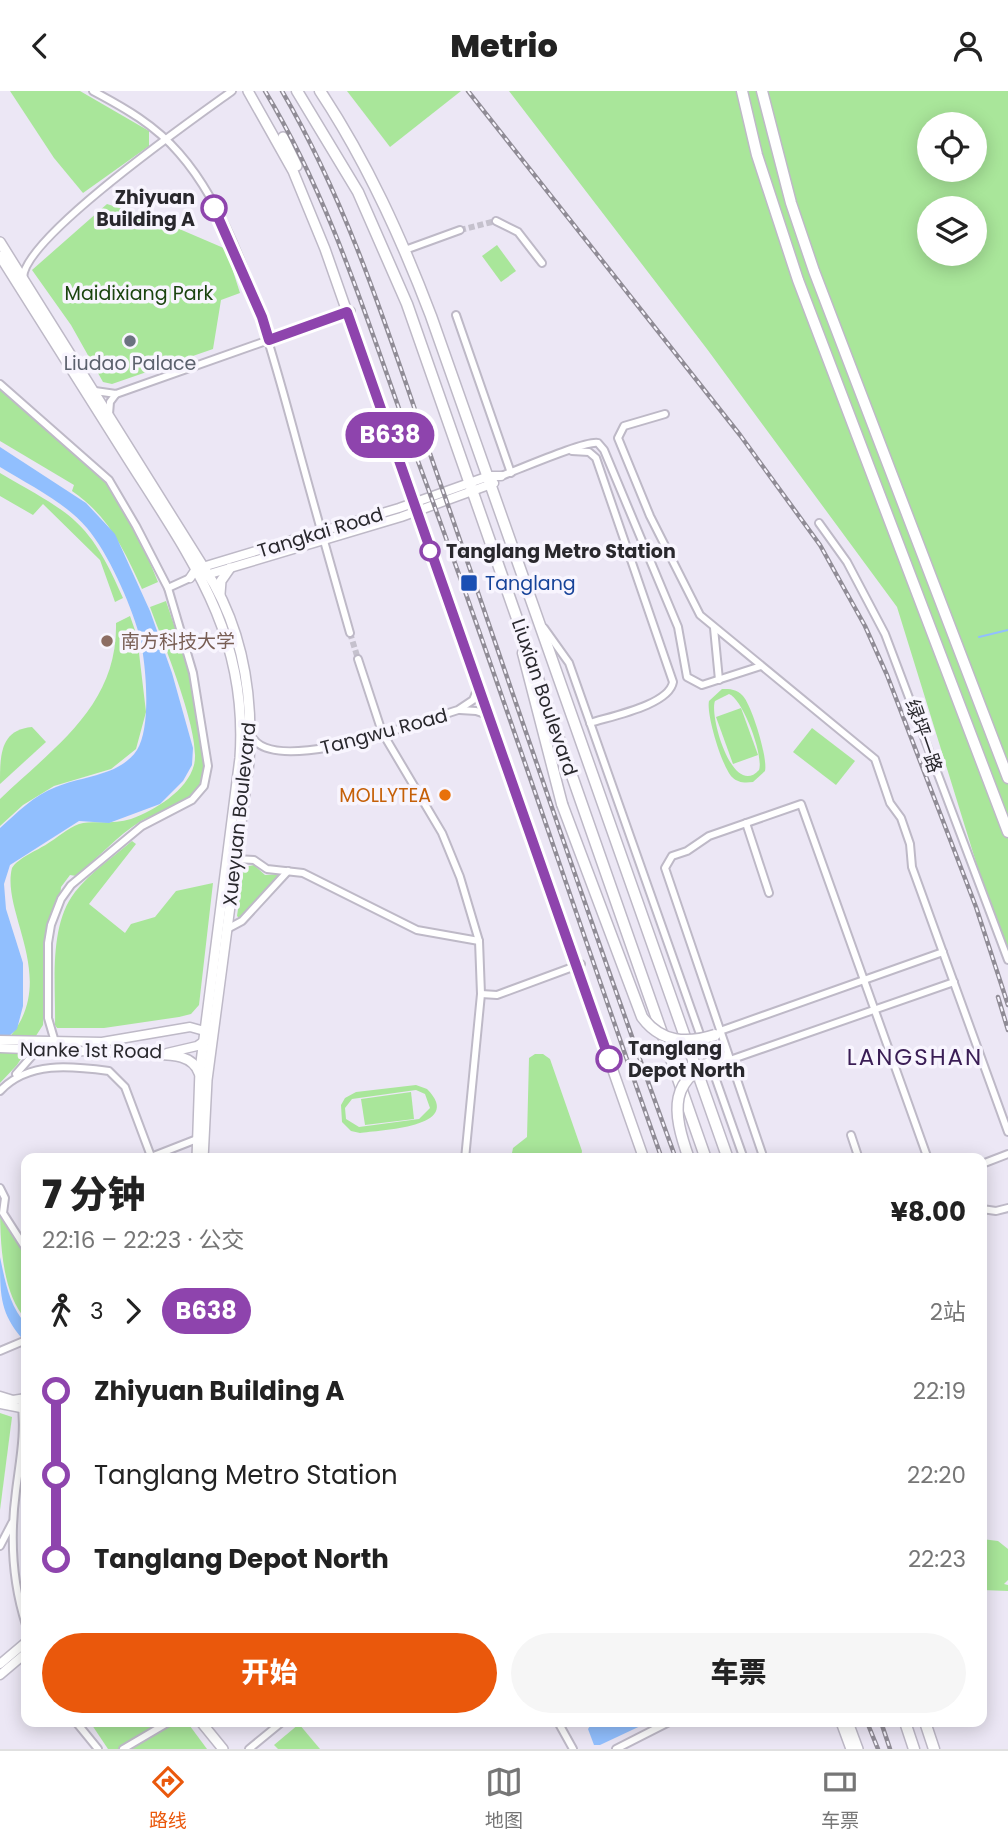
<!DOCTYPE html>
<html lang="zh">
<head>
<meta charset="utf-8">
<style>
	body { margin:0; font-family:Poppins,"Noto Sans SC",sans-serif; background:#f6f6f6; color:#222; height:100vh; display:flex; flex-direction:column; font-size:26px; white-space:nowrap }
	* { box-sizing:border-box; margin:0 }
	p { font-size:23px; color:#767676 }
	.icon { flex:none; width:38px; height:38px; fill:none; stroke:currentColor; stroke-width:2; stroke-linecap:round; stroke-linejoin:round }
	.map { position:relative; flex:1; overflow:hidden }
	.panel { position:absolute; left:21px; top:1062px; width:966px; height:574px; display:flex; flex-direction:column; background:#fff; border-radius:14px; box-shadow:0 4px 18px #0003 }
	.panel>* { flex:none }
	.badge { padding:0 14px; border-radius:23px; font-size:24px; line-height:46px }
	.buttons { position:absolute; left:917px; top:21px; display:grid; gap:14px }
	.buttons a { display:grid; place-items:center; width:70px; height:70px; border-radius:50%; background:#fff; box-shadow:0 4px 18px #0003; font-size:35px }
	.map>.badge { position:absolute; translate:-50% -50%; box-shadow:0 0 0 4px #fff }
	.legs { display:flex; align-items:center; gap:10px; height:77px; padding:0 21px; font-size:23px }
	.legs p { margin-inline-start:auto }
	.overview { display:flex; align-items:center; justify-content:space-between; height:119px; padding:0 21px }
	h1 { font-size:38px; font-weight:800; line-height:52px }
	.action { display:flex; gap:14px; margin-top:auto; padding:14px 21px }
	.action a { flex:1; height:80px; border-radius:42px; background:#ea580c; color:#fff; font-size:28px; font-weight:800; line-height:80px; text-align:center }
	.action a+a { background:#f6f6f6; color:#222 }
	ul { padding:0 21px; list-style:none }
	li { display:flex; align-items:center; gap:24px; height:84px; font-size:26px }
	li i { display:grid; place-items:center; width:10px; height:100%; margin:0 9px; background:currentColor }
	li i::after { content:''; width:18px; height:18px; margin:-9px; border:5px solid; border-radius:50%; background:#fff }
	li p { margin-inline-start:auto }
	li:first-child i { background:linear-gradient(#0000 50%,currentColor 0) }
	li:last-child i { background:linear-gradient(currentColor 50%,#0000 0) }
	header { display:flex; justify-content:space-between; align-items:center; height:91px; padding:0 21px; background:#fff; font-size:32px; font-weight:800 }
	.menu { display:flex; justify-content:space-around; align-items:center; height:98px; border-top:2px solid #e0e0e0; background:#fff; font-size:19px; color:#767676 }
	.menu a { display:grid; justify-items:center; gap:4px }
	.menu .selected { color:#ea580c }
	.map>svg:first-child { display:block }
	.green { fill:#a9e69a; fill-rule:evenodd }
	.water { fill:#91bffe }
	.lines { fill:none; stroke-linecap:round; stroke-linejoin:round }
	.stream { stroke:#91bffe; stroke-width:2 }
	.minor-tunnel { stroke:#c5c1cd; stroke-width:6; stroke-dasharray:6 3; stroke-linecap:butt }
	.minor-casing { stroke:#beb9c7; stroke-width:10 }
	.tertiary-casing { stroke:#beb9c7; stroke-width:11 }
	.secondary-casing { stroke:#beb9c7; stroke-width:12 }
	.primary-casing { stroke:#beb9c7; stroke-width:13 }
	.trunk-casing { stroke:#beb9c7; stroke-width:13 }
	.minor { stroke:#fff; stroke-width:6 }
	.tertiary { stroke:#fff; stroke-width:8 }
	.secondary { stroke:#fff; stroke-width:9 }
	.primary { stroke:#fff; stroke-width:10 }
	.trunk { stroke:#fff; stroke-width:10 }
	.rail-casing { stroke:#908c96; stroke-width:4.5 }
	.rail { stroke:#f8f5fe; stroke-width:2; stroke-dasharray:5; stroke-linecap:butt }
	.primary-bridge-casing { stroke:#beb9c7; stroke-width:13; stroke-linecap:butt }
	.primary-bridge { stroke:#fff; stroke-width:10 }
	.line-1-casing { stroke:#fff; stroke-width:16 }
	.line-1 { stroke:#8e44ad; stroke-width:10 }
	.stop-1-dot { fill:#fff; stroke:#8e44ad; stroke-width:3.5 }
	.worship-dot { fill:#6b7280; stroke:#f8f5fe; stroke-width:2.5 }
	.transit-dot { fill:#1a4fb4; stroke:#f8f5fe; stroke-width:2.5 }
	.education-dot { fill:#8d6e63; stroke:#f8f5fe; stroke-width:2.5 }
	.food-dot { fill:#e8710a; stroke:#f8f5fe; stroke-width:2.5 }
	.labels { text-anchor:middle; stroke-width:7; stroke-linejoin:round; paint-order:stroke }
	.stop-label { font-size:19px; font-weight:bold; fill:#29282d; stroke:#f8f5fe; text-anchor:start }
	.park-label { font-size:19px; fill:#1a440e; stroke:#f8f5fe }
	.worship-label { font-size:19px; fill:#5b616d; stroke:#f8f5fe }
	.street-label { font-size:19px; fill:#29282d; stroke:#f8f5fe }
	.transit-label { font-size:19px; fill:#164399; stroke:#f8f5fe; text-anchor:start }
	.education-label { font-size:19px; fill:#785e54; stroke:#f8f5fe; text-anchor:start }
	.food-label { font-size:19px; fill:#c56008; stroke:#f8f5fe; text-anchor:end }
	.quarter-label { font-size:23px; letter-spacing:2px; fill:#3a1d55; stroke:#f8f5fe }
</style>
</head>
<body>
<header><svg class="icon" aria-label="back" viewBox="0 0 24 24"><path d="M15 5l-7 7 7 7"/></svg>Metrio<svg class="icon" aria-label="person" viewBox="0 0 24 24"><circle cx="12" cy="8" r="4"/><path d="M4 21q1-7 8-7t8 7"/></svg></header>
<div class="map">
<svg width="1008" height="1658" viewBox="0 0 1008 1658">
	<rect width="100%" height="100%" fill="#ece7f5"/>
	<!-- green -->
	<g class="green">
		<path d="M10,0H80L149,40V55L83,102L54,67Z"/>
		<path d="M347,0H461L390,56Z"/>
		<path d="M509,0H1008V858L984,797L897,516L707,258ZM929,33H975V79H929ZM929,117H975V163H929Z"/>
		<path d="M107,113L163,131L226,158L240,202L221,209L213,258L112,293L103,291L71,234L32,179Z"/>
		<path d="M497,154L516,180L501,191L482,165Z"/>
		<path d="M0,299L107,390L135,436L158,491L142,498C124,459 109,425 72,400L74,394L0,350Z"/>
		<path d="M0,382C72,424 88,427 123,507L115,511L100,469L43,413L33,424L0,405Z"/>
		<path d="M166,510C179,549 224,672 193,704C181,717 157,722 141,730C118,744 97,768 76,785L70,784L61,796L60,807L49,833L43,934L17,974L0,992V956C66,895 0,824 12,777C18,767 38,759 47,753C57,747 68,737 79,733C92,729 112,734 131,728C155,719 187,700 194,674C202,643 162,549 150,516Z"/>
		<path d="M130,525L137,545L146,621L136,658L111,678L54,695L23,714L0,735V708C54,656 118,615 116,532Z"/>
		<path d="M722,598C730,598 737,598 743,605C752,615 768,667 765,680L753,691C745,692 738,692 732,686C722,676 706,623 709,610ZM729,603C743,608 764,665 759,679C733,708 709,625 715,610Z"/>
		<path d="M741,617L758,664L733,673L716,626Z"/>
		<path d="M32,636L46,651L0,693C0,664 0,639 32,636Z"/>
		<path d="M812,637L855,670L836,694L793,661Z"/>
		<path d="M132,750L136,753L89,813L125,842L131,833L155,826L176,800L213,792L199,914L191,923L179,926L104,937H57L55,934C56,893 48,836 75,801C91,781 113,766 132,750Z"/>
		<path d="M254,774L265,784L280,783L240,828L237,825L244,776Z"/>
		<path d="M535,963H543L550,968L582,1060L581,1067H511L513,1057L527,1046L529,967Z"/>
		<path d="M416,994L427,998C466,1037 379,1039 360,1042L351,1040L342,1031L341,1014L345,1007L356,1001ZM416,999L425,1003L430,1017L419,1028L359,1036L346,1028L345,1017L352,1008Z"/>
		<path d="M411,1001L414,1028L365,1034L361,1008Z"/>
		<path d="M0,1107L26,1157V1229C0,1199 0,1145 0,1107Z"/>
		<path d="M0,1322L12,1326L0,1419Z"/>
		<path d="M982,1448L998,1450L1008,1458V1489L1004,1493L1008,1494V1500L982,1499Z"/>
		<path d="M90,1631H187L207,1658H108Z"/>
		<path d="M299,1633L320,1658H278L274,1654Z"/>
	</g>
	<!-- water -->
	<g class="water">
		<path d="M0,356L86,412L115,443L150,520L172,582L193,657L192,674L183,690L160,713L109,732L79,730L10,774L4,793L6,818L23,872V915L17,938L0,953V737C17,722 34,704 56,696C82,685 120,685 137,659C152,635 146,569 139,543C130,511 108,462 87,437C65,411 29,394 0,376Z"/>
		<path d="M0,1166C5,1189 9,1215 26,1233V1252C0,1223 0,1207 0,1166Z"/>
		<path d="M593,1631H649L600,1654H594L588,1638Z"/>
	</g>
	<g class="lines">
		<!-- stream -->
		<path class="stream" d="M979,546L1008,539"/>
		<!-- minor-tunnel -->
		<g class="minor-tunnel">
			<path d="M460,139L496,130"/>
			<path d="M350,542L358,568"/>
		</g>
		<!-- minor casing -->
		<g class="minor-casing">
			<g id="minor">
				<path d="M93,0C125,17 155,34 179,62C239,130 270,254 294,341C312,408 331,475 350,542"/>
				<path d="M496,130L518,141L542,172"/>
				<path d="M405,159L460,139"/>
				<path d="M23,188C21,148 196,26 232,0"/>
				<path d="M456,224L511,382"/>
				<path d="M0,293L109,389L136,435L168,497L193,582L208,675L204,695L192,709L142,735L71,794L61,808L51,834L48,852V927L55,951"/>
				<path d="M95,300L116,303L351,220"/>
				<path d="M109,323L110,311L116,303"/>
				<path d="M665,323L624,335L618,347L650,425L700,524L875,668L890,712L901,727L910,753L912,776L1008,1041"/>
				<path d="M572,360L589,361L596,367L673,591C669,614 612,625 590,632"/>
				<path d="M501,385C518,379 586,349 598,352L604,359L678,536L687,586L702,594L761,575"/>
				<path d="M819,432L847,471L885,543L1008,869"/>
				<path d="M168,497L190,487"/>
				<path d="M544,537L569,572L744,1068"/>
				<path d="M714,537L719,589"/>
				<path d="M358,568L382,641L442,742L460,786L479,850L481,903L465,1068"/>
				<path d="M460,619L476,620L488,624"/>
				<path d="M251,644C271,688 421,630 458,619L473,609L478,597"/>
				<path d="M746,732L769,802"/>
				<path d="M236,768L254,769L267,778L303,782L417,839L479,850"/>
				<path d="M227,838L242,830L288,780"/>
				<path d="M481,903L497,904L581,873"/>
				<path d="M720,940L943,861"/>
				<path d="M730,969L954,891"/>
				<path d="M16,983L38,958"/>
				<path d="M0,1000C28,970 71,975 109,980L125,996L152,1068"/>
				<path d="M851,1044L859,1068"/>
				<path d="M151,1066L197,1048"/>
				<path d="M764,1068L665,777L672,765L687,760L709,745L801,713L928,1068"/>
				<path d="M982,1073L1008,1063"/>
				<path d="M0,1097L5,1107L3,1122L26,1158"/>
				<path d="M982,1118L996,1120L1008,1117"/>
				<path d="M0,1260L26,1249"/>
				<path d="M21,1308C26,1340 20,1368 16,1400C10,1445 12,1491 26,1534"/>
				<path d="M0,1455L12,1432"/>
				<path d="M76,1631L98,1658"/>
				<path d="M558,1631L573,1658"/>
				<path d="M123,1658L169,1631"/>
				<path d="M249,1658L282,1631"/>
				<path d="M616,1658L669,1631"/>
			</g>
		</g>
		<!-- tertiary casing -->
		<g class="tertiary-casing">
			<g id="tertiary">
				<path d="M203,485L401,426L494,392"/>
				<path d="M190,487L196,478L399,417L489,385H501"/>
				<path d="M0,949L102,951L190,936L208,941"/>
				<path d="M0,957L154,963"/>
				<path d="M167,962L197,955L207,948"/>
				<path d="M0,1305L13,1309L26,1307"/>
				<path d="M0,1313L26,1318"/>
				<path d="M0,1573L26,1551"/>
				<path d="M0,1584L26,1562"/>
			</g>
		</g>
		<!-- secondary casing -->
		<g class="secondary-casing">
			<g id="secondary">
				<path d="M248,0L293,80L325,158L644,1068"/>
				<path d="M283,46L297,75"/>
				<path d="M0,151L214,493C244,547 253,610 249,671L207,989L203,1068"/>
				<path d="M0,165C41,230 82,295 123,360C187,462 249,540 240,667L200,979L197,1068"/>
				<path d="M220,503L221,490L230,477"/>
				<path d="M149,963C167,964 192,962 199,982"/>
				<path d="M201,1631L223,1658"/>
				<path d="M841,1631L851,1658"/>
				<path d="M848,1631L858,1658"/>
			</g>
		</g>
		<!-- primary casing -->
		<g class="primary-casing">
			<g id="primary">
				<path d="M297,0L358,101L407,213L706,1068"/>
				<path d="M320,0C367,71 401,146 431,225L728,1068"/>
				<path d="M523,562L562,713"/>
				<path d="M905,1631L914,1658"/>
				<path d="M925,1631L934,1658"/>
			</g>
		</g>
		<!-- trunk casing -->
		<g class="trunk-casing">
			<g id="trunk">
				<path d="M742,0L757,64L798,189L1008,741"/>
				<path d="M762,0L791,112L814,180L1008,687"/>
			</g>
		</g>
		<!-- minor -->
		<use href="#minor" class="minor"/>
		<!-- tertiary -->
		<use href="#tertiary" class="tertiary"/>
		<!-- secondary -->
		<use href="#secondary" class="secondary"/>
		<!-- primary -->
		<use href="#primary" class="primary"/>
		<!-- trunk -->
		<use href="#trunk" class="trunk"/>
		<!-- rail casing -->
		<g class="rail-casing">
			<g id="rail">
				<path d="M265,0C332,111 368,233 412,354C500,590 577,830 662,1068"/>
				<path d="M282,0C355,125 396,267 444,403C521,625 595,847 676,1068"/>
				<path d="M468,0L740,344L820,454L865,535L887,584L976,816L1008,914"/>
				<path d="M998,906L1008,939"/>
				<path d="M867,1631L878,1658"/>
				<path d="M881,1631L890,1658"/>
			</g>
		</g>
		<!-- rail -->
		<use href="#rail" class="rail"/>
		<!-- primary-bridge casing -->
		<g class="primary-bridge-casing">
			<g id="primary-bridge">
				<path d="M562,713L642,926C661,952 687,953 715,944"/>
				<path d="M689,1068C672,1020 667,986 723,966"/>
			</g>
		</g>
		<!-- primary-bridge -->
		<use href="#primary-bridge" class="primary-bridge"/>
	</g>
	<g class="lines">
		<!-- line-1 casing -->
		<g class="line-1-casing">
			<path id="line-1" d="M214,117L262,226L269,249L347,221L609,968"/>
		</g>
		<!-- line-1 -->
		<use href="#line-1" class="line-1"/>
	</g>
	<!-- markers -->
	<g class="stop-1-dot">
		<circle cx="214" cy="117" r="12"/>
		<circle cx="430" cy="460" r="9"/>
		<circle cx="609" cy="968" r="12"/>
	</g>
	<circle class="worship-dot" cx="130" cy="250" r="7"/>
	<rect class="transit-dot" x="460" y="483" width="18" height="18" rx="3.5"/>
	<circle class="education-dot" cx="107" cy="550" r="7"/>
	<circle class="food-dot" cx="445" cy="704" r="7"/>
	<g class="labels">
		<!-- stop labels -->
		<g class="stop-label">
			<text x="195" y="113" text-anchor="end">Zhiyuan<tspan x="195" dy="22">Building A</tspan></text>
			<text x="446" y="467">Tanglang Metro Station</text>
			<text x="628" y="964">Tanglang<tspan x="628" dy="22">Depot North</tspan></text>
		</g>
		<!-- park labels -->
		<g class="park-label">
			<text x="139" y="209">Maidixiang Park</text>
		</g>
		<!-- worship labels -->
		<g class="worship-label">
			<text x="130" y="279">Liudao Palace</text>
		</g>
		<!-- street labels -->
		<g class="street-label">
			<text transform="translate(320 441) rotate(-17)" y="7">Tangkai Road</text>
			<text transform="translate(545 606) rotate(71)" y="7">Liuxian Boulevard</text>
			<text transform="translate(384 640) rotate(-15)" y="7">Tangwu Road</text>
			<text transform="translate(924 645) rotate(71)" y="7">绿坪一路</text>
			<text transform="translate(239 723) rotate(-84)" y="7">Xueyuan Boulevard</text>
			<text transform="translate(91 959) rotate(1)" y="7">Nanke 1st Road</text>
		</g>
		<!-- transit labels -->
		<g class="transit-label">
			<text x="485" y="499">Tanglang</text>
		</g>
		<!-- education labels -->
		<g class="education-label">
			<text x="121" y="557">南方科技大学</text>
		</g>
		<!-- food labels -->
		<g class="food-label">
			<text x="431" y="711">MOLLYTEA</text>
		</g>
		<!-- quarter labels -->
		<g class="quarter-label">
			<text x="915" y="974">LANGSHAN</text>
		</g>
	</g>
</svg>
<div class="buttons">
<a><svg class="icon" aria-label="locate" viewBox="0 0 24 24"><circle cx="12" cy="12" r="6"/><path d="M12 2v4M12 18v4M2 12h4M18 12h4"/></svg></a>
<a><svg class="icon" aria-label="layers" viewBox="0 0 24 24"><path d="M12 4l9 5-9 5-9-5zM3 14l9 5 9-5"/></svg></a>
</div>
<b class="badge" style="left:390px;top:344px;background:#8e44ad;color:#fff">B638</b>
<section class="panel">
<div class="overview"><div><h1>7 分钟</h1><p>22:16 – 22:23 · 公交</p></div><b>¥8.00</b></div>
<div class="legs"><svg class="icon" aria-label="walk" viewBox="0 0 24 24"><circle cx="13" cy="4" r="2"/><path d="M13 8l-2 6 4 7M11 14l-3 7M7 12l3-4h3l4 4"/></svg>3<svg class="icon" aria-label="forward" viewBox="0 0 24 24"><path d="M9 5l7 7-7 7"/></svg><b class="badge" style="background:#8e44ad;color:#fff">B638</b><p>2站</p></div>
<ul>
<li><i style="color:#8e44ad"></i><b>Zhiyuan Building A</b><p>22:19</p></li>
<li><i style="color:#8e44ad"></i><span>Tanglang Metro Station</span><p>22:20</p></li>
<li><i style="color:#8e44ad"></i><b>Tanglang Depot North</b><p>22:23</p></li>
</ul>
<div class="action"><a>开始</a><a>车票</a></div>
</section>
</div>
<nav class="menu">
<a class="selected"><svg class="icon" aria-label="directions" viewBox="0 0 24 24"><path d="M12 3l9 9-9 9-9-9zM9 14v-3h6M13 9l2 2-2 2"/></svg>路线</a>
<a><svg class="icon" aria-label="map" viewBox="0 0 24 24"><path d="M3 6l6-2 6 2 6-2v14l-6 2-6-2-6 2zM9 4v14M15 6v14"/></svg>地图</a>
<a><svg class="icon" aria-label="tickets" viewBox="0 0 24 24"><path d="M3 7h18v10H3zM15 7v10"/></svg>车票</a>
</nav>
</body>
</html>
